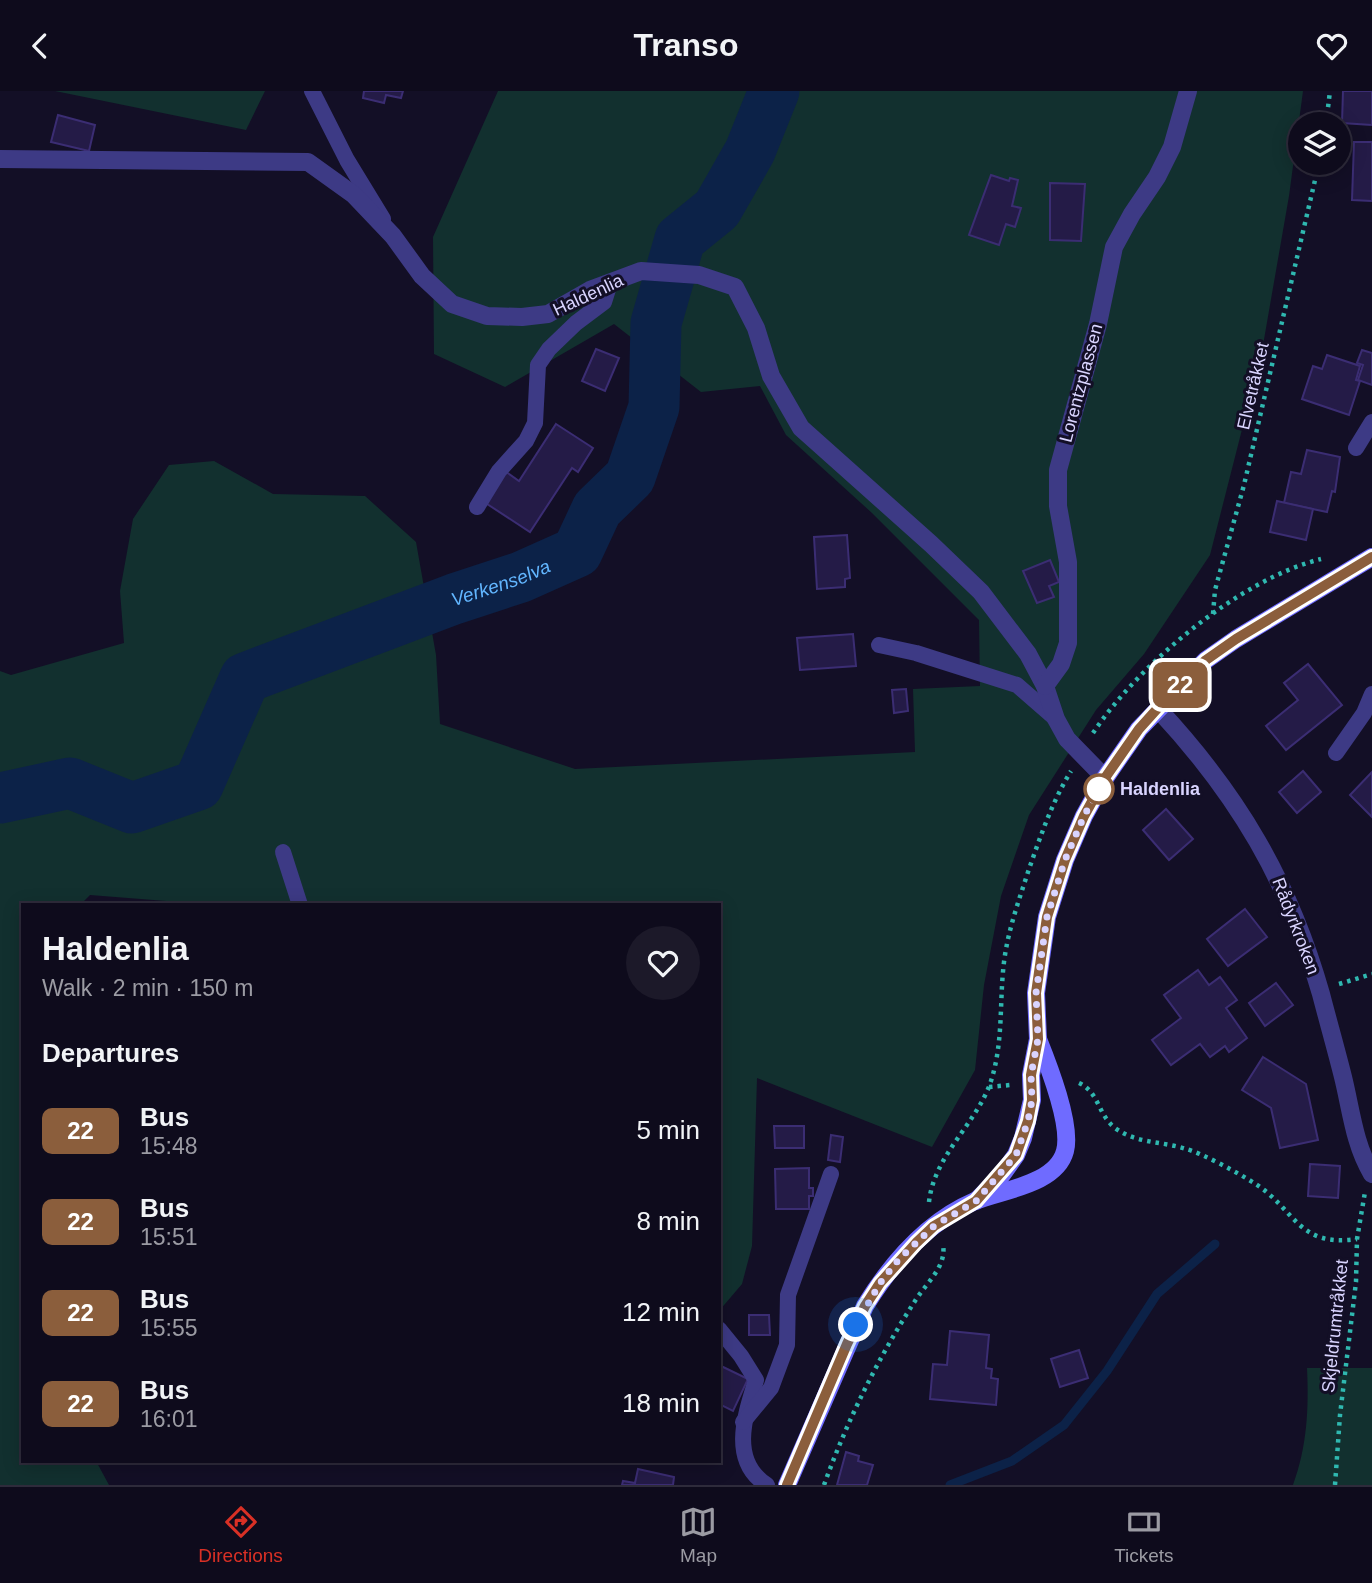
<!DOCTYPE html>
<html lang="en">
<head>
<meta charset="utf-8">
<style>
	body { margin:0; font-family:Helvetica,sans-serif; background:#1c1929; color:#f1f3f6; height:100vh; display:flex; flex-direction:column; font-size:26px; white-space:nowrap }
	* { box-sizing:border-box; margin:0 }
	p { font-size:23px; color:#9b9ba3 }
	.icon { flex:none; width:38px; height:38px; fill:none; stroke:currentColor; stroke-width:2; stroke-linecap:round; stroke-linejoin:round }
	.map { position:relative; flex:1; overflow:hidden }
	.side { position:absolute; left:21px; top:812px; width:700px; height:560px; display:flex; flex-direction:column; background:#0e0b1c; border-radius:0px; box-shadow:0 4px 18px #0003,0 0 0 2px #2e2b3b }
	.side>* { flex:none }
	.badge { padding:0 14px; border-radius:10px; font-size:24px; line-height:46px }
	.fabs { position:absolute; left:1288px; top:21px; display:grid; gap:14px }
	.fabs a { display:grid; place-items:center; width:63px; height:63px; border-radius:50%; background:#0e0b1c; box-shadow:0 4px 18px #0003,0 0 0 2px #2e2b3b; font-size:35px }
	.you { position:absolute; width:35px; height:35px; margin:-18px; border:5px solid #fff; border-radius:50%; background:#1a73e8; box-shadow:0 0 0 10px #1a73e833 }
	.map>.badge { position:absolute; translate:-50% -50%; box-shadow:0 0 0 4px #fff }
	h2 { padding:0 21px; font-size:26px; line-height:63px }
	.round { display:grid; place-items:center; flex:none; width:74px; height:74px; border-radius:37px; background:#1c1929 }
	.headline { display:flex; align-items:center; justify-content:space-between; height:119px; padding:0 21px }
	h1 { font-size:33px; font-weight:700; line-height:52px }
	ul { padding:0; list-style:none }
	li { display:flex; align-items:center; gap:21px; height:91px; padding:0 21px }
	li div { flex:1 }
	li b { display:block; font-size:26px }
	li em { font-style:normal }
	li .badge { min-width:77px; font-weight:700; text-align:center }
	header { display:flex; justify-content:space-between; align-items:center; height:91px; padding:0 21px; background:#0e0b1c; font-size:32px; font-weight:700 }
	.menu { display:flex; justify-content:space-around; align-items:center; height:98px; border-top:2px solid #2e2b3b; background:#0e0b1c; font-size:19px; color:#9b9ba3 }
	.menu a { display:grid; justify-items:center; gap:4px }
	.menu .on { color:#d93025 }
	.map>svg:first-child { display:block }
	.green { fill:#12302f }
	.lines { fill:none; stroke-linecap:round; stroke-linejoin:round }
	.stream { stroke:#0c2248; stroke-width:9 }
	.river { stroke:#0c2248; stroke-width:51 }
	.building { fill:#241b47; stroke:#3b2d73; stroke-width:2 }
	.path { stroke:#2fb8b0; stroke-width:4.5; stroke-dasharray:3.5 5; stroke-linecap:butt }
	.service { stroke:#3d3a85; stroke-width:16 }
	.minor { stroke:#3d3a85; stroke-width:18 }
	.secondary { stroke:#6f6bff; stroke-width:18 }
	.line-casing { stroke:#fff; stroke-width:16 }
	.line { stroke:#8b5e3c; stroke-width:10 }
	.walk { stroke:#d9d4ff; stroke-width:7; stroke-dasharray:0 12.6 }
	.stop-dot { fill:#fff; stroke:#8b5e3c; stroke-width:3.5 }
	.labels { text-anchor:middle; stroke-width:6; stroke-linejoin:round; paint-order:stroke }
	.street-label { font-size:18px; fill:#d9d4ff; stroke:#130f26 }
	.stop-label { font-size:18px; font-weight:bold; fill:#d9d4ff; stroke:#130f26; text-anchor:start }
	.water-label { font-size:19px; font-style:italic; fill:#62b6ff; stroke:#130f26 }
</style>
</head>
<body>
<header><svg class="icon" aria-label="back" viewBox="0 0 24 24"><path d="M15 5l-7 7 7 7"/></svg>Transo<svg class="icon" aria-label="heart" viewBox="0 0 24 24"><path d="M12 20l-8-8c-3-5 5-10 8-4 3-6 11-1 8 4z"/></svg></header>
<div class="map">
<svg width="1372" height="1394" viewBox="0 0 1372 1394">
	<rect width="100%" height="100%" fill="#130f26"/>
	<!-- green -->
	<g class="green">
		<path d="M55,0H265L246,39Z"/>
		<path d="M498,0H1303L1289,105L1262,260L1210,464L1144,563L1096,619L1029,724L1001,805L984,894L975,979L932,1056L757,987L752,1155L742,1193L719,1220V814H173L166,810L90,804L80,814H23V1370H96L109,1394H0V580L11,584L124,552L120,500L133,428L169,374L214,370L273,403L365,405L416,451L436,564L440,633L575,678L915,661L913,598L980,595L979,529L872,422L786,344L760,295L701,301L614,233L505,296L434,263L433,146Z"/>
		<path d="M1307,1277H1372V1394H1293C1307,1356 1309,1318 1307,1277Z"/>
	</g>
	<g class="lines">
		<!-- stream -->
		<path class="stream" d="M950,1394L1012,1370L1064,1334L1107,1280L1157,1203L1215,1153"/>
		<!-- river -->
		<path class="river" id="s1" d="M0,707L70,692L132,717L198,694L245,587L454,508L521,486L577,461L597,418L630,386L654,316L656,232L680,148L717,118L750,60L774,0"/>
	</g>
	<!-- building -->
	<g class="building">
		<path d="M364,0H403L401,7L386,4L384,12L363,7Z"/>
		<path d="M1343,0H1372V34L1342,32Z"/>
		<path d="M58,24L95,34L89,60L51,51Z"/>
		<path d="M1354,51H1372V110L1352,109Z"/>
		<path d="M991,84L1009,90L1010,87L1018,89L1012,115L1021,117L1015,136L1006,133L999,154L969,144Z"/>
		<path d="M1050,92L1085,93L1081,150L1050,149Z"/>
		<path d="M596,258L619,267L605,300L582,290Z"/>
		<path d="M1362,259L1372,262V294L1358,289L1363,274L1357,272Z"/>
		<path d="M1327,264L1360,275L1356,289L1360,290L1349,324L1302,308L1313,275L1322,278Z"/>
		<path d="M556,333L593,357L578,381L572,377L530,441L481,409L502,378L519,390Z"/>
		<path d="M1307,359L1340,366L1335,401L1332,400L1327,421L1284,412L1291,381L1301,383Z"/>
		<path d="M1277,410L1313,418L1306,449L1270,441Z"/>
		<path d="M847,444L850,487L845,488V496L817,498L814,446Z"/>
		<path d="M1050,469L1059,491L1049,495L1054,506L1037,512L1023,480Z"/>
		<path d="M853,543L856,575L800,579L797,547Z"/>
		<path d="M1308,573L1342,614L1286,659L1266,635L1298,609L1284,592Z"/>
		<path d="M906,598L908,620L894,622L892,599Z"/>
		<path d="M1303,680L1321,701L1297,722L1279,701Z"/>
		<path d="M1372,681V726L1350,704Z"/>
		<path d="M1166,718L1193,748L1169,769L1143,739Z"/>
		<path d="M1245,818L1267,846L1228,875L1207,848Z"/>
		<path d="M1198,879L1209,894L1220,886L1237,909L1226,917L1247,947L1229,961L1225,955L1210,966L1200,953L1171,974L1152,949L1181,927L1164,904Z"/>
		<path d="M1276,892L1293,914L1265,935L1249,912Z"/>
		<path d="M1263,966L1306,993L1318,1049L1280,1057L1271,1017L1242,999Z"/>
		<path d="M774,1035H804V1057H775Z"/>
		<path d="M831,1044L843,1046L840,1071L828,1069Z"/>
		<path d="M1310,1073L1340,1075L1338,1107L1308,1105Z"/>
		<path d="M809,1077V1097H813V1105H809V1118H776L775,1078Z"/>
		<path d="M749,1224H769L770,1244H749Z"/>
		<path d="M950,1240L989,1244L986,1277L992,1278L991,1287L998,1288L996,1314L930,1308L933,1273L947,1274Z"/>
		<path d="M1079,1259L1088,1287L1060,1296L1051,1268Z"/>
		<path d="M719,1274L748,1288L733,1320L719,1313Z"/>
		<path d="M846,1361L859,1365L858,1370L873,1374L867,1394H837Z"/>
		<path d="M638,1378L674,1386L673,1394H622L623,1390L635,1392Z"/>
	</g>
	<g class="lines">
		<!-- path -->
		<g class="path">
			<path d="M1326,33L1330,0"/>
			<path d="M1213,523L1215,499L1244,394L1319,72"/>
			<path d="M1093,642C1139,573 1240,488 1321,468"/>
			<path d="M1339,893L1372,883"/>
			<path d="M1079,992C1099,1001 1098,1024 1115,1037C1137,1053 1162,1050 1186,1058C1202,1062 1240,1083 1254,1092C1295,1117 1297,1157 1357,1148"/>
			<path d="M989,996L1010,994"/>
			<path d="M929,1111C934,1065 975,1034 990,993C1004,952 999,912 1004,871C1008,839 1019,809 1029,778C1041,744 1052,711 1071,680"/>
			<path d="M824,1394C847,1330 878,1267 915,1210C925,1193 947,1176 943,1154"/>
			<path d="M1335,1394L1340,1324L1356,1191L1357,1148L1365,1101"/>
		</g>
		<!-- service -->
		<g class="service">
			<path d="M312,0L347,69L383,128"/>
			<path d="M1356,357L1372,331"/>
			<path d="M477,416L499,380L526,350L535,332L538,274L549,258L576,232L604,211L610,192"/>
			<path d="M879,554L916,562L1017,594L1056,628"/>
			<path d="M1336,662L1364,622L1372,603"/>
			<path d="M283,761L300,814"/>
			<path d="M719,1238L741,1265L756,1289C745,1324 729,1370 767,1394"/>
			<path d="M743,1331L771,1297L787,1254L788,1204L831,1083"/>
		</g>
		<!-- minor -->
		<g class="minor">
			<path d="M0,68L308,71L354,104L393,145L422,185L452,213L487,225L522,226L548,223L590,199L641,180L699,184L735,196L756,237L771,285L801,337L931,453L981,501L1028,563L1045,595L1056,628L1067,648L1105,687"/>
			<path d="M1045,595L1061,573L1068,552V471L1058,415V379L1098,233L1114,156L1132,123L1157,86L1172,56L1188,0"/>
			<path d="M1158,618C1238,704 1289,790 1321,903C1328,930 1336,958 1343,986C1351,1018 1354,1053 1372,1083"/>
		</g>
		<!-- secondary -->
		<g class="secondary">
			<path d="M976,1110L1001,1085L1016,1064L1023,1047L1032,1009L1031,984L1038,948L1036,902L1047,826L1065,769L1084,725L1105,687L1139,638L1206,569L1236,548L1372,466"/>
			<path d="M787,1394L865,1215C891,1173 928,1130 975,1110C1001,1099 1056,1094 1065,1060C1072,1034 1048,973 1038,948"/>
		</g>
	</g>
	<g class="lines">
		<!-- line casing -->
		<g class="line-casing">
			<path id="line" d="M787,1394L847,1253L865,1215L880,1192L916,1152L934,1135L976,1110L1016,1064L1028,1030L1032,1009L1031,984L1038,948L1036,902L1047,826L1065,769L1084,725L1105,687L1139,638L1175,598L1206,569L1236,548L1372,466"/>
		</g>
		<!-- line -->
		<use href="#line" class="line"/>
		<!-- walk -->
		<path class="walk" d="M856,1234L880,1192L899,1168L934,1135L976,1110L1016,1064L1028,1030L1032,1009L1031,984L1038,948L1036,902L1047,826L1065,769L1084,725L1099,698"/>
	</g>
	<!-- markers -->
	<circle class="stop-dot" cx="1099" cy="698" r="14"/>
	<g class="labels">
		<!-- street labels -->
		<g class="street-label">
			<text transform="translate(588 204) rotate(-25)" y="6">Haldenlia</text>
			<text transform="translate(1081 292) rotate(-75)" y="6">Lorentzplassen</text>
			<text transform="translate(1253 295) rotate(-77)" y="6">Elvetråkket</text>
			<text transform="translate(1296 835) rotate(69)" y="6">Rådyrkroken</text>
			<text transform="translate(1335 1235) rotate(-84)" y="6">Skjeldrumtråkket</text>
		</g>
		<!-- stop labels -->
		<g class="stop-label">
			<text x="1120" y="704">Haldenlia</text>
		</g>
		<!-- water labels -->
		<g class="water-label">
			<text dy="7" stroke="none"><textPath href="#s1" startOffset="598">Verkenselva</textPath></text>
		</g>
	</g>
</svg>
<div class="fabs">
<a><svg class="icon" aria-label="layers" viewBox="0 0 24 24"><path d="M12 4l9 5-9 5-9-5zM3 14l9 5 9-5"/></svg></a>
</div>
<div class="you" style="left:856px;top:1234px"></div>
<b class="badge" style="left:1180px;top:594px;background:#8b5e3c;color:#fff">22</b>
<section class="side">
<div class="headline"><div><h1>Haldenlia</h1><p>Walk · 2 min · 150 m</p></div><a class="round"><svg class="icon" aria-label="heart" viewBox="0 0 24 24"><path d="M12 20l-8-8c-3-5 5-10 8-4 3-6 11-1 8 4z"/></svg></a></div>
<h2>Departures</h2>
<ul>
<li><span class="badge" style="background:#8b5e3c;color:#fff">22</span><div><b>Bus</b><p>15:48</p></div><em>5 min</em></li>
<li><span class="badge" style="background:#8b5e3c;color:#fff">22</span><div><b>Bus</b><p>15:51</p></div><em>8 min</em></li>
<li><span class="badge" style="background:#8b5e3c;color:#fff">22</span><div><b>Bus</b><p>15:55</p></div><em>12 min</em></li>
<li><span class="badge" style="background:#8b5e3c;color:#fff">22</span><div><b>Bus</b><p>16:01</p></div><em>18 min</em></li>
</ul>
</section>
</div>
<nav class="menu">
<a class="on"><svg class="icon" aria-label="directions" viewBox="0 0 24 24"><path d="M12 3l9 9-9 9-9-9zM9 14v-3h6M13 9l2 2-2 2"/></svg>Directions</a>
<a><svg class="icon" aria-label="map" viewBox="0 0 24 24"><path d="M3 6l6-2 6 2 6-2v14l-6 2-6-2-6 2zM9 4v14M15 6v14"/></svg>Map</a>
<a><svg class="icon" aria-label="tickets" viewBox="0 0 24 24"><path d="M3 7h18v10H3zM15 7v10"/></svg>Tickets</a>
</nav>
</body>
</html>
